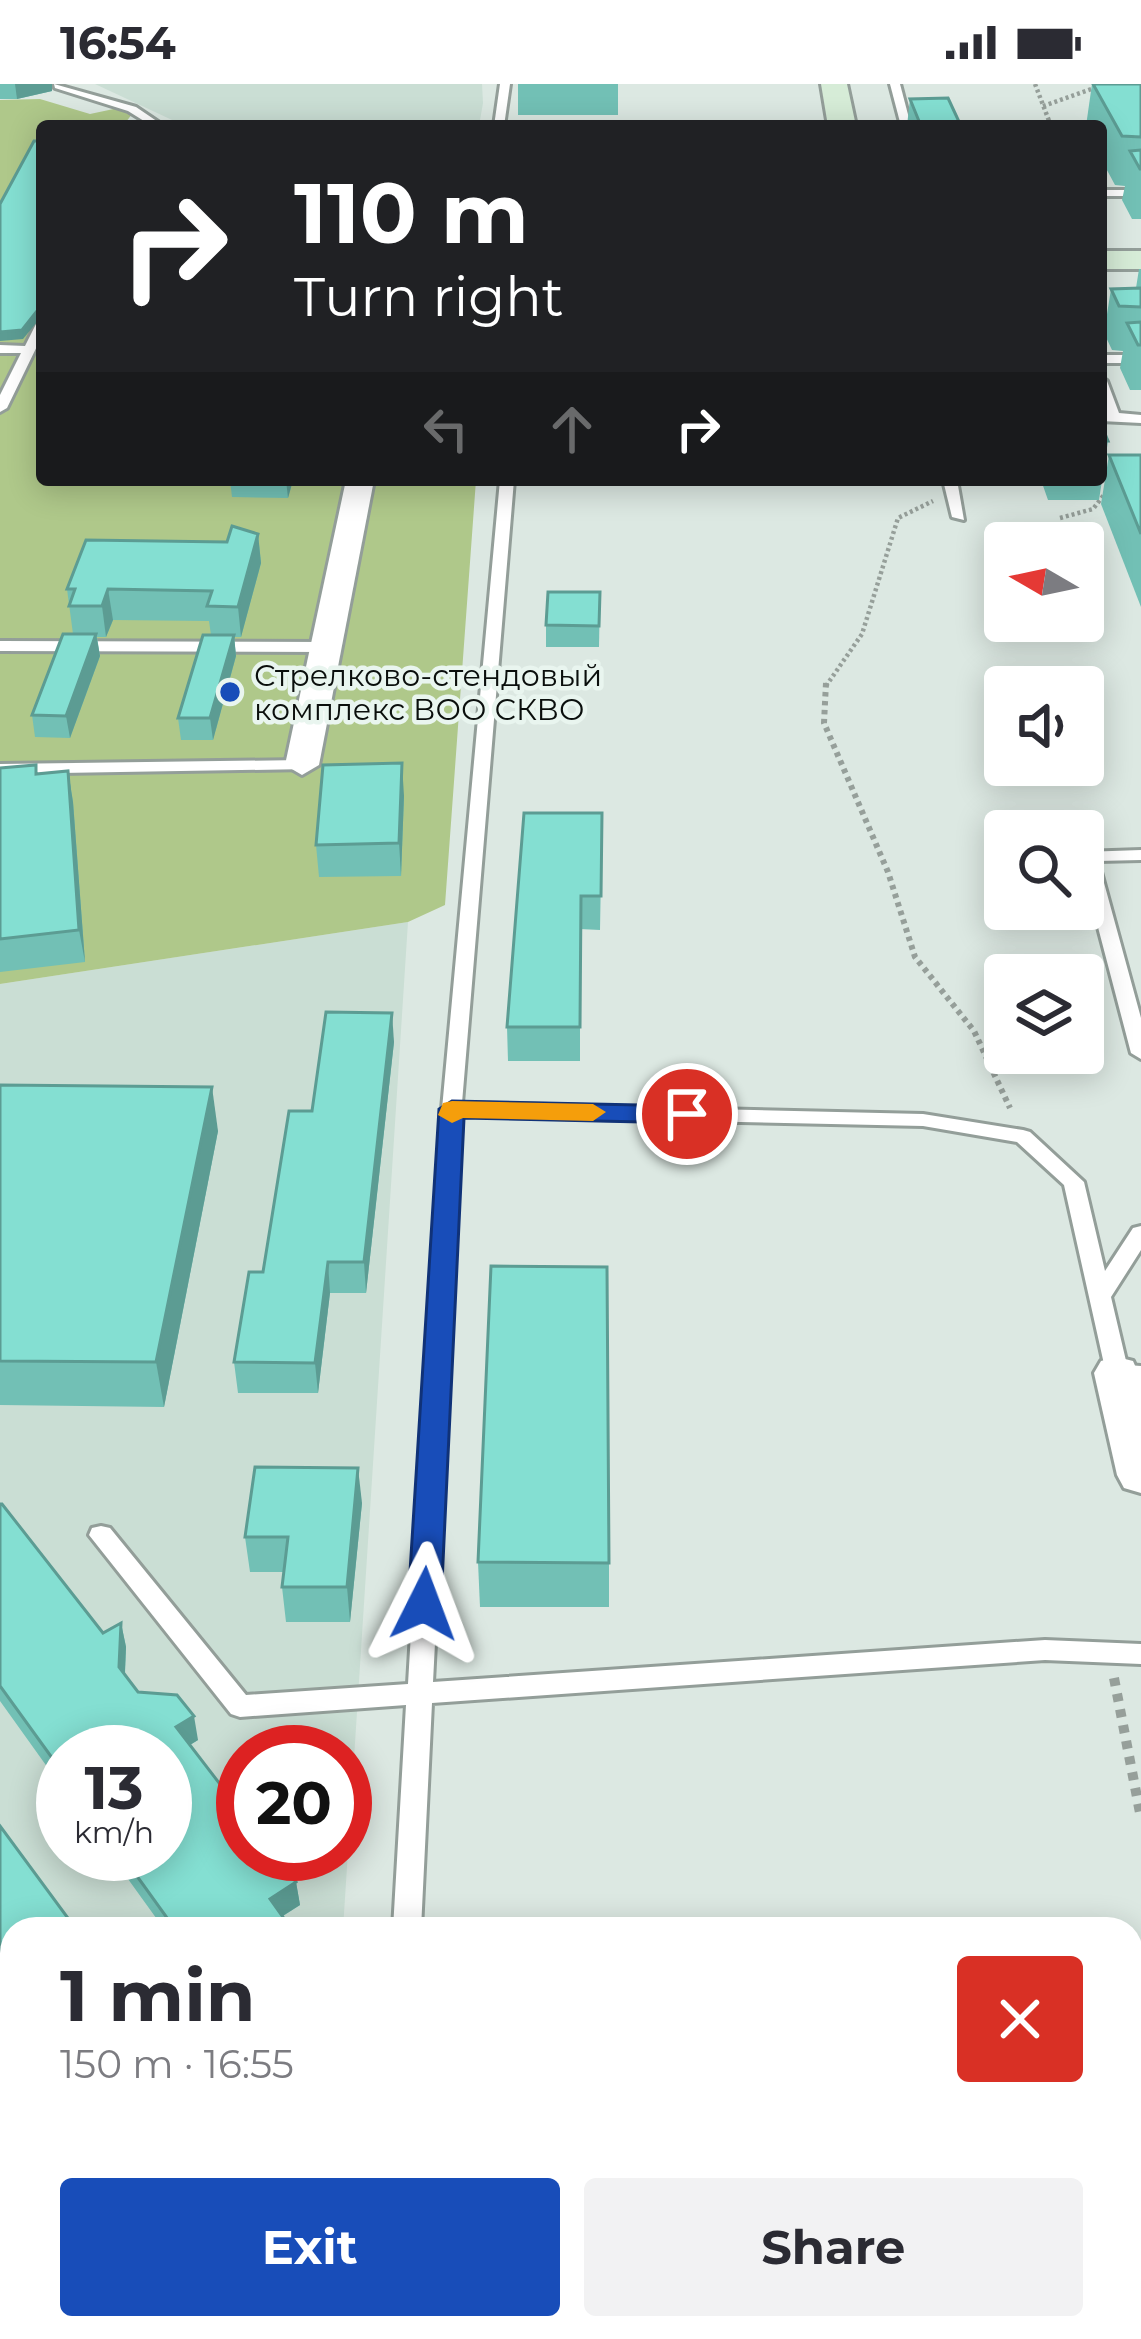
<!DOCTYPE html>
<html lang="en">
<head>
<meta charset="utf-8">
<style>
	body { margin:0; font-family:Montserrat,sans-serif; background:#f2f2f3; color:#2b2b33; height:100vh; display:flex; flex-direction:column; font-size:45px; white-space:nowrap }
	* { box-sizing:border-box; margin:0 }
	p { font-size:39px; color:#7c7c81 }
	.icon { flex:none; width:66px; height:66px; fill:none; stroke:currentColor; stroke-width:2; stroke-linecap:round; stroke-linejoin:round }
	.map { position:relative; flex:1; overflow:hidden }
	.drawer { position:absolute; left:0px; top:1833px; width:1143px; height:423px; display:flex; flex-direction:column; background:#fff; border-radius:36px 36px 0 0; box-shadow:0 6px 30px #0003 }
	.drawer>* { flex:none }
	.guide { position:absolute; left:36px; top:36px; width:1071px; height:366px; border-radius:12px; box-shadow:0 6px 30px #0003; background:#202124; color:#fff; overflow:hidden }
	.needle { width:78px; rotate:279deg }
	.tools { position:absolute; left:984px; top:438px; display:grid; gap:24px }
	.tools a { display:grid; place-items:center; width:120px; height:120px; border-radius:12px; background:#fff; box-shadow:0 6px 30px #0003; font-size:60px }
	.speed { position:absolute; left:36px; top:1641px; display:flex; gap:24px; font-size:60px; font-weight:700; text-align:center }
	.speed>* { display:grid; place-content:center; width:156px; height:156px; border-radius:50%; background:#fff; box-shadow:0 6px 30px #0003; line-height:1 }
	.speed small { font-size:30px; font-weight:400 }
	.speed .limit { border:18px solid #d22; background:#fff; color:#111 }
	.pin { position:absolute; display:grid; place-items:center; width:102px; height:102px; color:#fff; margin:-51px; border:6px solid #fff; border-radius:50%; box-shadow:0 3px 12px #0007 }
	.me { position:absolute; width:132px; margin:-66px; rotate:3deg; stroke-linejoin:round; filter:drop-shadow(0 0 9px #0008) }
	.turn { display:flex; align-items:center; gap:42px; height:252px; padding:0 60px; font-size:54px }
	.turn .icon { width:156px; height:156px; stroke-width:2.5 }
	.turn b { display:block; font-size:84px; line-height:102px }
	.lanes { display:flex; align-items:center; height:114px; padding:0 60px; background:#0003; justify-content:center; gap:60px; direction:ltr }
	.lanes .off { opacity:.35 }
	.round { display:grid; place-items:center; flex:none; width:126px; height:126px; border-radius:12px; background:#f2f2f3 }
	.headline { display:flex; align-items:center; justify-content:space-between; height:204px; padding:0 60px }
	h1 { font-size:72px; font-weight:700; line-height:90px }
	.cta { display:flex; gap:24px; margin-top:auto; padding:24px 60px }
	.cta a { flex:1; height:138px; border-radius:12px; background:#184db9; color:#fff; font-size:48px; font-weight:700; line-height:138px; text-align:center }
	.cta a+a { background:#f2f2f3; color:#2b2b33 }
	.status { display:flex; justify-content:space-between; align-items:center; height:84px; padding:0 60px; background:#fff; direction:ltr }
	.status svg { height:33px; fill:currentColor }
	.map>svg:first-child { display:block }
	.built { fill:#caded4; fill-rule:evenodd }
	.green { fill:#afc88a }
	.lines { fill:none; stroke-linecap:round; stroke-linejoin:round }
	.service-casing { stroke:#939e99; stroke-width:6 }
	.minor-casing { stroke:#939e99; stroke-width:6 }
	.secondary-casing { stroke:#939e99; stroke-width:6 }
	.path-far2 { stroke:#969f9a; stroke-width:4.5; stroke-dasharray:3 3; stroke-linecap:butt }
	.path-far1 { stroke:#969f9a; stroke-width:6; stroke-dasharray:4.5 4.5; stroke-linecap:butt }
	.path { stroke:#969f9a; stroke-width:10; stroke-dasharray:8 8; stroke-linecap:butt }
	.service { fill:#fff; fill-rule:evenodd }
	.minor { fill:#fff; fill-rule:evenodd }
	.secondary { fill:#d6ecd7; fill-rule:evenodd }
	.wall { fill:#72c0b5 }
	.shaded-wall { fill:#5c9c93 }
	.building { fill:#84dfd2; stroke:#5c9c93; stroke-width:3 }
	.route { fill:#184db9; stroke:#103278; stroke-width:3 }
	.slow { fill:#f59e0b }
	.poi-dot { fill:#184db9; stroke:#e9f5ef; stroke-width:4.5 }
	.labels { text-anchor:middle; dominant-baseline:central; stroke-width:9; stroke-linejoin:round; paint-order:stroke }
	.far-poi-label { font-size:30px; fill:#0a0e0c; stroke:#e9f5ef; text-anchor:start }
</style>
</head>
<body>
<div class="status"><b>16:54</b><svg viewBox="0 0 49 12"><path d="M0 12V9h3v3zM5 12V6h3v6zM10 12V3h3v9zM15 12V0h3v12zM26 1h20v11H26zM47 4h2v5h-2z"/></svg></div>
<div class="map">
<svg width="1141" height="2255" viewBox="0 0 1141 2255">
	<rect width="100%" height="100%" fill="#dce8e2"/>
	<g class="built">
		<polygon points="95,0 482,0 483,19 479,42 185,42"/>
		<path d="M408,838L343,1845H12V2244H215L201,2255H0V900ZM63,1668H165V1770H63ZM243,1668H345V1770H243Z"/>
	</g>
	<polygon class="green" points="40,15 90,30 123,23 132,30 123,42 42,42 42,396 476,396 445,821 408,838 0,900 0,16"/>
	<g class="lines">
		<defs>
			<g id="service">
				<polygon points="54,0 136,23 164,42 152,42 128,27 55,4"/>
				<polygon points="500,0 510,0 504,42 494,42"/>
				<polygon points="890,0 900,0 911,42 901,42"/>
				<rect x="1101" y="106" width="40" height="6"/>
				<polygon points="42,236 42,252 7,324 0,328 0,311 21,269 0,269 0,261 25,262 36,240"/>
				<rect x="1101" y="271" width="40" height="8"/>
				<polygon points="1101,293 1107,297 1119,329 1141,331 1141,339 1101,337 1101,329 1106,329 1101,315"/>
				<polygon points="500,396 514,396 462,1019 923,1030 1023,1046 1030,1048 1084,1098 1105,1187 1133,1144 1141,1142 1141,1166 1111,1213 1127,1281 1141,1282 1141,1298 1109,1295 1106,1289 1064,1101 1017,1058 923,1042 462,1032 433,1598 1045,1556 1141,1560 1141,1580 1045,1576 432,1619 421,1845 393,1845 406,1621 240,1633 231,1630 89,1451 92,1444 101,1442 110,1444 246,1611 408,1600 442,1025"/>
				<polygon points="943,396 957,396 964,436 952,433"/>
				<polygon points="0,557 327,558 335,563 327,568 0,567"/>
				<polygon points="302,676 308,677 308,685 0,690 0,680"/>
				<polygon points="1141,766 1141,776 1098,777 1141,934 1141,975 1131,969 1083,786 1083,768"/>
				<polygon points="349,2244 381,2244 380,2255 348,2255"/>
			</g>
			<g id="minor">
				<polygon points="346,396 374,396 319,681 302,691 285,681"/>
				<polygon points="1117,1273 1133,1277 1141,1295 1141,1409 1124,1404 1117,1391 1094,1289 1101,1277"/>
			</g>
			<g id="secondary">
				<polygon points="821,0 847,0 856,42 828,42"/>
				<rect x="1101" y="167" width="40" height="18"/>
			</g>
		</defs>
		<use href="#service" class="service-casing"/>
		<use href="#minor" class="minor-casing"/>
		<use href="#secondary" class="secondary-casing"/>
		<g class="path-far2">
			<polyline points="1035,0 1051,42"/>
			<polyline points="1043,22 1106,0"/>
			<polyline points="1060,434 1093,425 1107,407"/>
			<polyline points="826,602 862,550 898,434 933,417"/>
		</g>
		<polyline class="path-far1" points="826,599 824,639 888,788 915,873 974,947 1010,1024"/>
		<polyline class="path" points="1114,1594 1141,1734"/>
		<use href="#service" class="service"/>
		<use href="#minor" class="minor"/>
		<use href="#secondary" class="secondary"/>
	</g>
	<g class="wall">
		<polygon points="0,0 52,0 52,7 17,15 0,15"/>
		<rect x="518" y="0" width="100" height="31"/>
		<polygon points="1092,0 1141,0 1141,135 1132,135 1122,116 1125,102 1115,101 1101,75 1101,42 1086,42"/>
		<polygon points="910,15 961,42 907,42"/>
		<polygon points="1139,185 1141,185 1141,306 1130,306 1120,284 1123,267 1112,266 1104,249 1111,205 1136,204"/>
		<polygon points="1101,340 1108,357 1099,416 1048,416 1041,396 1101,396"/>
		<polygon points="1109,371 1141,371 1141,523 1101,420"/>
		<polygon points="230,396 293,396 288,414 232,413"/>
		<polygon points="258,450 261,479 241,553 234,553 236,572 213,656 181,656 178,634 211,551 209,537 113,536 106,553 97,553 100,572 70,654 35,653 32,631 73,550 67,505"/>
		<polygon points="600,508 599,563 546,563 546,541"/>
		<polygon points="36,681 37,690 68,687 73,718 85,878 0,888 0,684"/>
		<polygon points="404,712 401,792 319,793 316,761"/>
		<polygon points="602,729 600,846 580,845 580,977 508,977 507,943"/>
		<polygon points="394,958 366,1209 330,1209 318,1309 238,1309 234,1278 263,1188 312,1027"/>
		<polygon points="0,1001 218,1047 164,1323 0,1321"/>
		<polygon points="362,1419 350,1538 286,1538 282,1503 284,1488 250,1488 245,1453"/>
		<polygon points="0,1420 103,1549 121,1539 126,1563 125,1590 138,1608 198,1656 190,1661 296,1798 300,1821 283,1832 289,1845 164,1845 110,1770 165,1770 63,1668 63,1705 0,1617"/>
		<polygon points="478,1478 609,1479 609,1523 480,1523"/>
		<polygon points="0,1742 12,1845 12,1953 0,1935"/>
	</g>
	<g class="shaded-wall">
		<polygon points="15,0 52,0 52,7 17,15"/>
		<polygon points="41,222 42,232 23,255 0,257 0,248"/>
		<polygon points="286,396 293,396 288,414"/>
		<polygon points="258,450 261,479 241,553 238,523"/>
		<polygon points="108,505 113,536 106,553 102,522"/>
		<polygon points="96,550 100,572 70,654 66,632"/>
		<polygon points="234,551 236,572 213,656 210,634"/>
		<polygon points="402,679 404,712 401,792 399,759"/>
		<polygon points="68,687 73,718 85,878 79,846"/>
		<polygon points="392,929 394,958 366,1209 364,1178"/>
		<polygon points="212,1003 218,1047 164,1323 156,1278"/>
		<polygon points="328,1178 330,1209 318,1309 315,1279"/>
		<polygon points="358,1384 362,1419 350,1538 347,1503"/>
		<polygon points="121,1539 126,1563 124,1607 119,1583"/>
		<polygon points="194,1632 198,1656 180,1667 176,1643"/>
		<polygon points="296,1798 300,1821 273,1838 270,1815"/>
		<polygon points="12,1923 12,1946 6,1927"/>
		<polygon points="12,2172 12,2186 0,2194 0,2181"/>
		<polygon points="178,2244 194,2244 180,2255 164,2255"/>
	</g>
	<g class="building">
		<polygon points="1093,0 1141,0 1141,53 1122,52"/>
		<polygon points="948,14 961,42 921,42 910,15"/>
		<polygon points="34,57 42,57 42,229 41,222 22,246 0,248 0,120"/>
		<polygon points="1141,66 1141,85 1140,85 1130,67"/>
		<polygon points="1141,204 1141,223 1119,222 1111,205"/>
		<polygon points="1141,238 1141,261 1138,261 1127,239"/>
		<polygon points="1101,340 1108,357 1101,357"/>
		<polygon points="1109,371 1141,371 1141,450"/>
		<polygon points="232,442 258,450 238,523 207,522 212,507 108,505 102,522 69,522 75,505 67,505 86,456 227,458"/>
		<polygon points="548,508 600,508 599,542 546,541"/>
		<polygon points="63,550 96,550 66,632 32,631"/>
		<polygon points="203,551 234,551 210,634 178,634"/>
		<polygon points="402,679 399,759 316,761 323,681"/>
		<polygon points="36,681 36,690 68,687 79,846 0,855 0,684"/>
		<polygon points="524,729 602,729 601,812 581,812 580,943 507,943"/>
		<polygon points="326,928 392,929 364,1178 328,1178 315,1279 234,1278 249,1188 263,1188 289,1027 312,1027"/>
		<polygon points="0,1001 212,1003 156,1278 0,1277"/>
		<polygon points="491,1182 607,1183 609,1479 478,1478"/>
		<polygon points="255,1383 358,1384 347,1503 282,1503 288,1453 245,1453"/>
		<polygon points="0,1420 2,1420 103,1549 121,1539 119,1583 138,1608 177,1611 194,1632 176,1643 243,1730 243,1770 274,1770 296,1798 270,1815 288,1840 280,1845 175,1845 121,1770 165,1770 165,1668 63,1668 63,1689 0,1602"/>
		<polygon points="0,1742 76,1845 12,1845 12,1923 6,1927 0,1918"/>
		<polygon points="0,2107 12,2124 12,2172 0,2181"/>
		<polygon points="54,2244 178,2244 164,2255 39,2255"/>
	</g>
	<polygon class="route" points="452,1017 687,1022 700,1030 687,1039 464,1034 441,1520 424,1533 408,1520 439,1025"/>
	<polygon class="slow" points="452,1017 593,1020 606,1028 593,1037 463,1034 452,1039 438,1031 443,1019"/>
	<circle class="poi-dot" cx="230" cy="608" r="12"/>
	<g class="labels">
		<g class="far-poi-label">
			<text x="254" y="591">Стрелково-стендовый<tspan x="254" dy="34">комплекс ВОО СКВО</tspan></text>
		</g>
	</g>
</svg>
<div class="tools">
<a><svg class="needle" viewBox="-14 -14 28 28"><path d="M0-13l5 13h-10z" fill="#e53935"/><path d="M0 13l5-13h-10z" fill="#7c7c81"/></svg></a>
<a><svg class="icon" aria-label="sound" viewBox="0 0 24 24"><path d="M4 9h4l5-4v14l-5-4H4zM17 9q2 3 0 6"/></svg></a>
<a><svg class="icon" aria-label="search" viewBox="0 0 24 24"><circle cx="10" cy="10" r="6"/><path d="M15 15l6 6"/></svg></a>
<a><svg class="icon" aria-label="layers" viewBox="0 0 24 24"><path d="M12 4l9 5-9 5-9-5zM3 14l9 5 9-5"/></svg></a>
</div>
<div class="speed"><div>13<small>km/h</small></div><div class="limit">20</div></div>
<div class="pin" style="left:687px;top:1030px;background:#d93025"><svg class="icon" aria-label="arrive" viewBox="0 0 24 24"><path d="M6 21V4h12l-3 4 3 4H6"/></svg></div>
<svg class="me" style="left:424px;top:1520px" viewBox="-20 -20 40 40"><path d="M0-17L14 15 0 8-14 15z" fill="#184db9" stroke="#fff" stroke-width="4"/></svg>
<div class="guide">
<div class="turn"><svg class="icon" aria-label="right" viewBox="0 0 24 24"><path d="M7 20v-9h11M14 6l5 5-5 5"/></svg><div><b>110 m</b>Turn right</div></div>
<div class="lanes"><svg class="icon off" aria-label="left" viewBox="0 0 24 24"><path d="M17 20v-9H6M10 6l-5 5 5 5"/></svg><svg class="icon off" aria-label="ahead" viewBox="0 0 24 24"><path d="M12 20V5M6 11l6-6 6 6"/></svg><svg class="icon" aria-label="right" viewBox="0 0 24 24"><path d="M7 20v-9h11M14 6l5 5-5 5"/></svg></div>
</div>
<section class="drawer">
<div class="headline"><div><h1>1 min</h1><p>150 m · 16:55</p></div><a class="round" style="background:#d93025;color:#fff"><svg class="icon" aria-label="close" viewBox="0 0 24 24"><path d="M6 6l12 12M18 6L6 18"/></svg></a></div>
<div class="cta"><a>Exit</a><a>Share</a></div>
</section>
</div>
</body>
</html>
